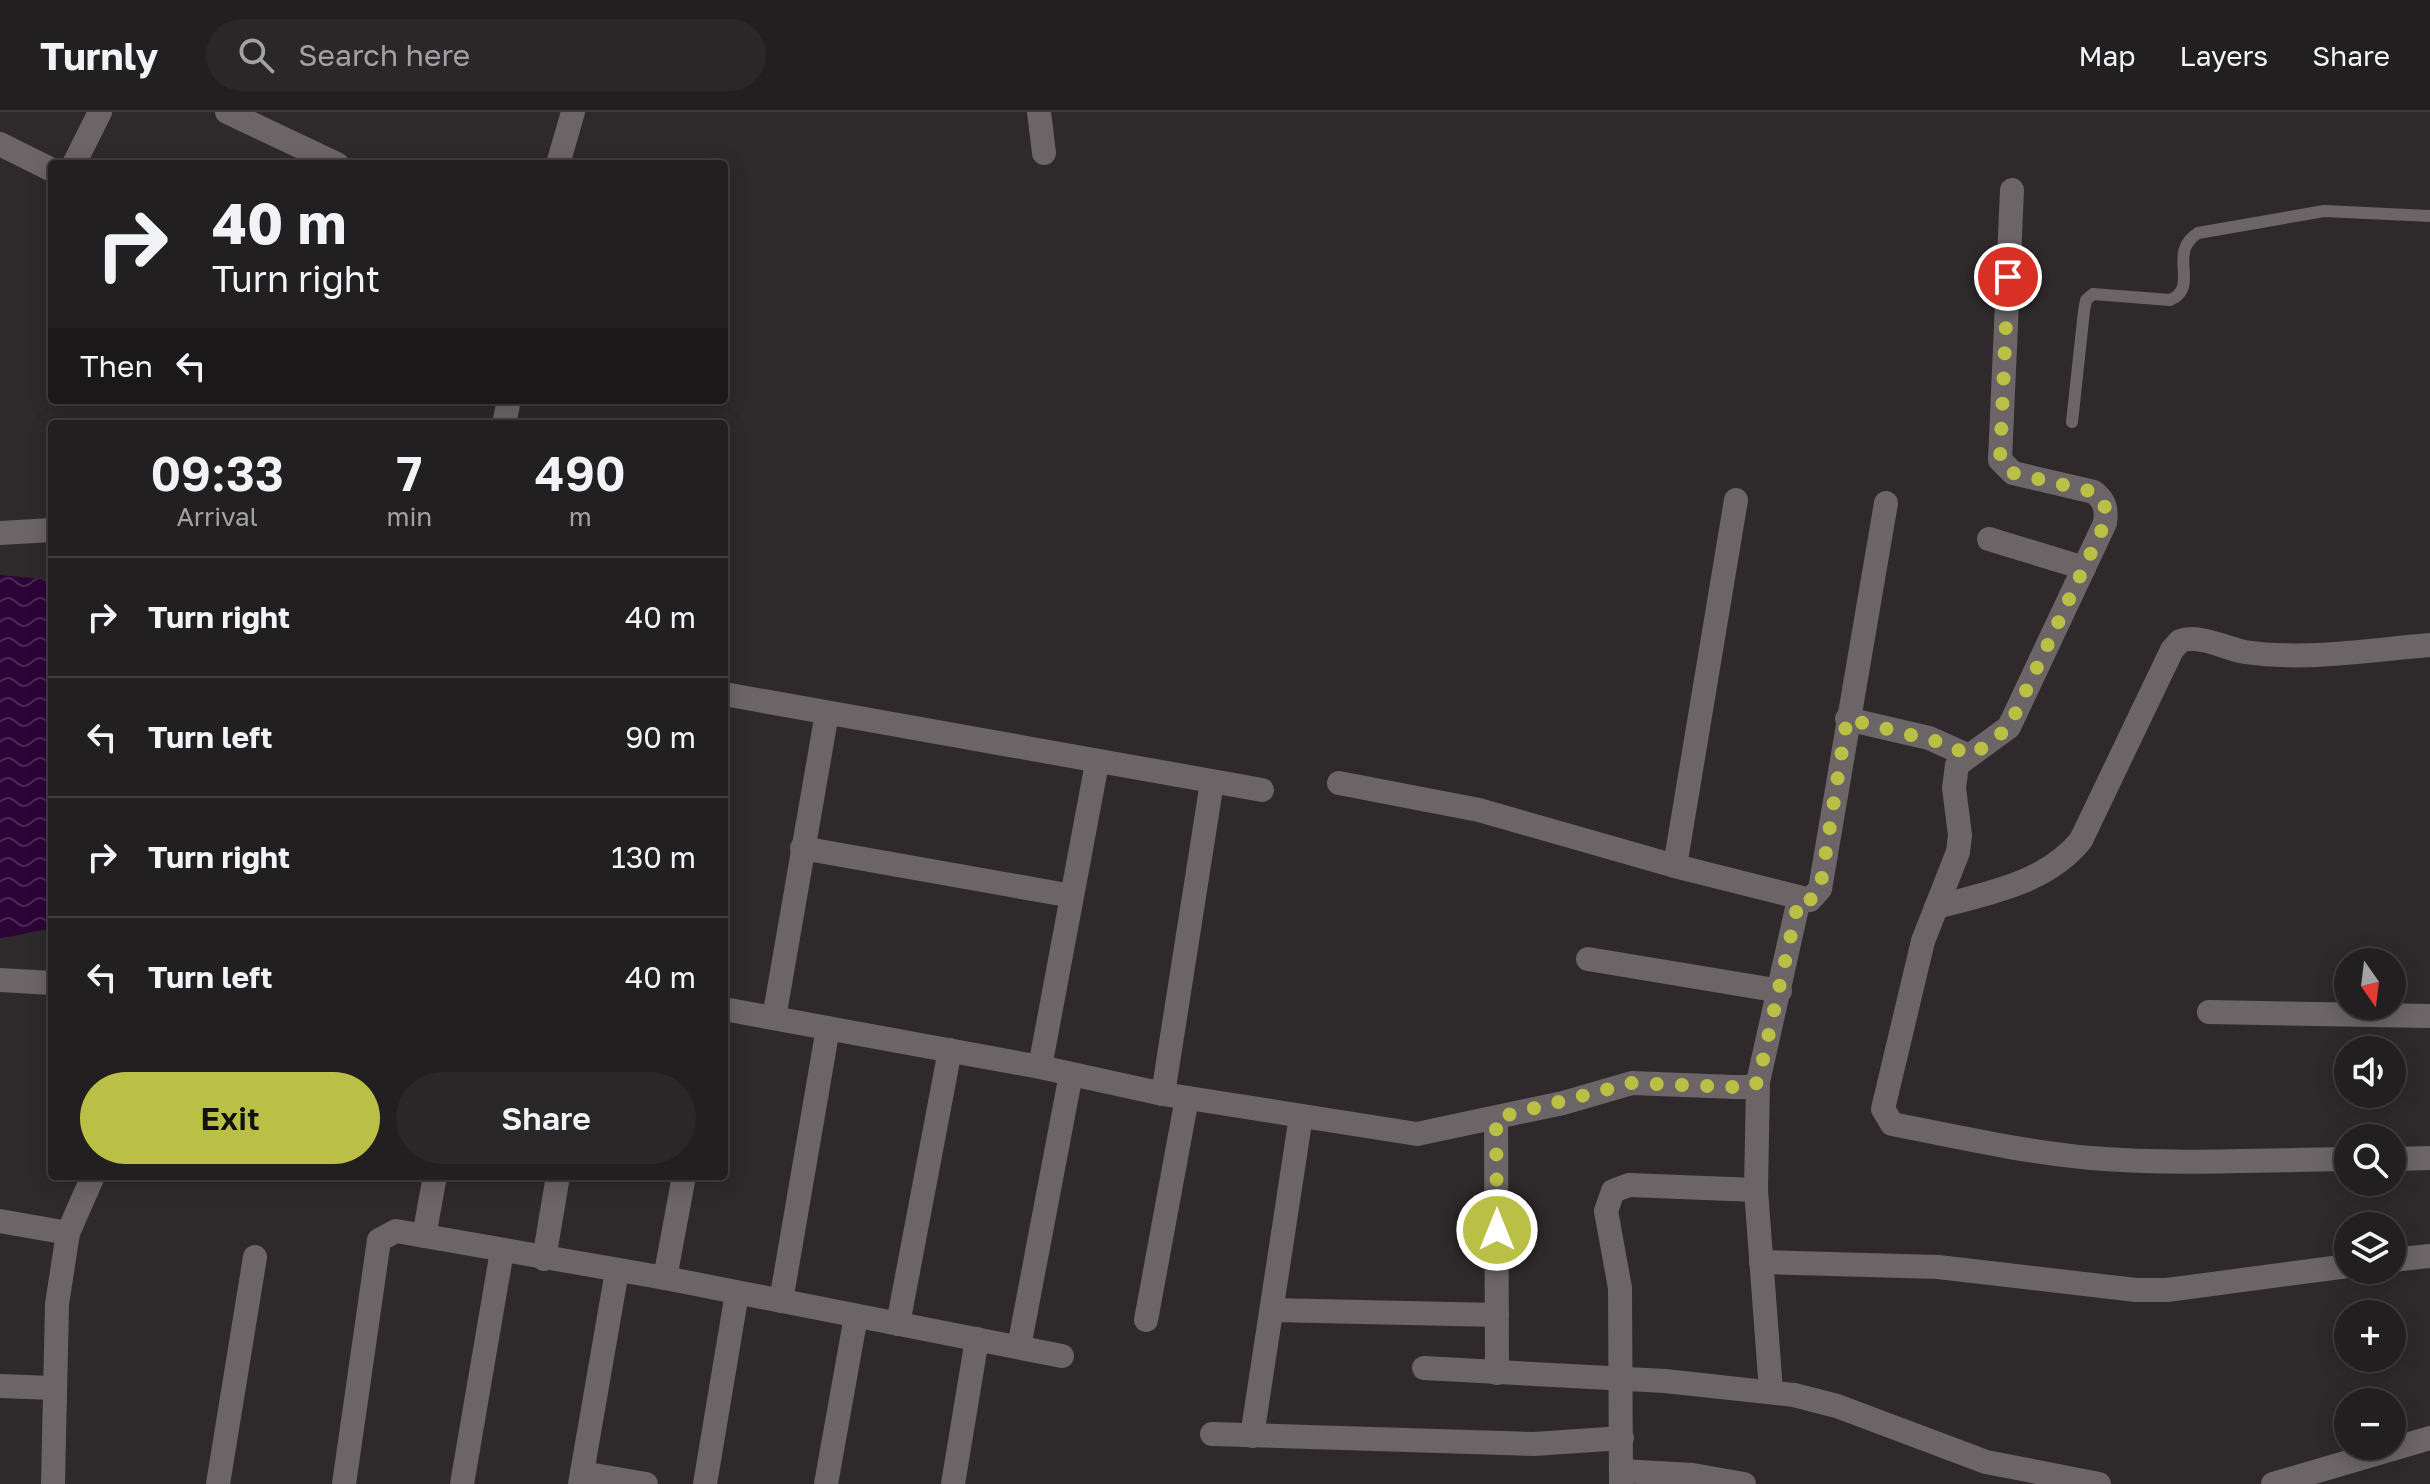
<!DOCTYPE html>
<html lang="en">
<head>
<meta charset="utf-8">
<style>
	body { margin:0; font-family:"Golos Text",sans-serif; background:#2a2729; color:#f1f3f6; height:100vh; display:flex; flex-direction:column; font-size:30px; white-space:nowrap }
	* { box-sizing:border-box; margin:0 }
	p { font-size:26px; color:#a2a2a5 }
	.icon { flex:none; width:44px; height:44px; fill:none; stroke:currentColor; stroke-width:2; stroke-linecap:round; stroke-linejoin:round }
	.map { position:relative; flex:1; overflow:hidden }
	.drawer { position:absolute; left:48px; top:308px; width:680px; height:760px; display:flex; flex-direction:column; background:#221f20; border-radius:8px; box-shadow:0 4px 20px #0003,0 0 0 2px #3f3d3e }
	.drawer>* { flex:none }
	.guide { position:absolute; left:48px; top:48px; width:680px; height:244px; border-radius:8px; box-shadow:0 4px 20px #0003,0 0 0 2px #3f3d3e; background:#221f20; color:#f1f3f6; overflow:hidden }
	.needle { width:52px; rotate:166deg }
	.tools { position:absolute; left:2334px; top:836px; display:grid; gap:16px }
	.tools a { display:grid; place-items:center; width:72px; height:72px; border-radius:50%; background:#221f20; box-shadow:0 4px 20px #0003,0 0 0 2px #3f3d3e; font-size:40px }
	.pin { position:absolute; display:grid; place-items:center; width:68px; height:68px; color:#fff; margin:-34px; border:4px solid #fff; border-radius:50%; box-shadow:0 2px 8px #0007 }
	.me { position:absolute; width:88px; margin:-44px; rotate:0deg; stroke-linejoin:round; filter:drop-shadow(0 0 6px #0008) }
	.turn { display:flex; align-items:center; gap:28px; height:168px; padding:0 32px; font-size:36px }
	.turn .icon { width:104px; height:104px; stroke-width:2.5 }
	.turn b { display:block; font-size:56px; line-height:68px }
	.then { display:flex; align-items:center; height:76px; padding:0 32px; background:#0003; gap:16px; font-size:30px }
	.eta { display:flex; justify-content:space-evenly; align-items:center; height:136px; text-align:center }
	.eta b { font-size:48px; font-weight:600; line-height:56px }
	.primary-button { display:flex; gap:16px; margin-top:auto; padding:16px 32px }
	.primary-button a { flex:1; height:92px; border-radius:48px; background:#bac045; color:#111; font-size:32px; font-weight:600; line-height:92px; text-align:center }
	.primary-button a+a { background:#2a2729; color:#f1f3f6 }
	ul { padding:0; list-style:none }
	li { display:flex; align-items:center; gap:24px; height:120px; padding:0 32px; border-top:2px solid #3f3d3e }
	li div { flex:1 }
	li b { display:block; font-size:30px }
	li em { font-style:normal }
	header { display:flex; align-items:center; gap:48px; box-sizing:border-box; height:112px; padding:0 40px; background:#221f20; border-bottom:2px solid #3f3d3e }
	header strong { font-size:38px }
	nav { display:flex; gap:44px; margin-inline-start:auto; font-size:28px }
	.search { width:560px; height:72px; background:#2a2729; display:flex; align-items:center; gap:20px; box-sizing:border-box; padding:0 28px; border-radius:44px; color:#a2a2a5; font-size:30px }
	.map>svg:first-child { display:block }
	.water { fill:url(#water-waves) }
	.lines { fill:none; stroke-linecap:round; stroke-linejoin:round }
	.lane { stroke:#6b6567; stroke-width:12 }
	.street { stroke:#6b6567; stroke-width:24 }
	.secondary { stroke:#6b6567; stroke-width:24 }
	.route { stroke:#bac045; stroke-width:14; stroke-dasharray:0 25.2 }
</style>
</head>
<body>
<header>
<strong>Turnly</strong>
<div class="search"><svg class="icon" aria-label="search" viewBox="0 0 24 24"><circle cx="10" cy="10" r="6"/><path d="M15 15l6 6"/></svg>Search here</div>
<nav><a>Map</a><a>Layers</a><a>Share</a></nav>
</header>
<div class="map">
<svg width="2430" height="1372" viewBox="0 0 2430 1372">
	<defs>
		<pattern id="water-waves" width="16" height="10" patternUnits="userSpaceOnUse" patternTransform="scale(2)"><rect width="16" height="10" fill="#2c0438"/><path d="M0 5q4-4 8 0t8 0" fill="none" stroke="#4a2854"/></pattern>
	</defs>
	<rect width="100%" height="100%" fill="#2e292a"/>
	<path class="water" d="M0,463L52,468V817C32,818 17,825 0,826Z"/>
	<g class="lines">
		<path class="lane" d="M2072,310L2084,199L2086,188L2093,182L2170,188C2201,175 2166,141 2198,121L2324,99L2430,104"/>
		<g class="street">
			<polyline points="227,0 337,52"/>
			<polyline points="1039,0 1044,41"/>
			<polyline points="0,32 52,58"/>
			<polyline points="74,52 100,0"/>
			<path d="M2012,78L2000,348L2013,361L2094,380C2105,389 2107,397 2105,411L2009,615L1957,653L1954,676L1960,723L1958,740L1923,829L1883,997L1892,1012C1958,1025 2024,1040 2091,1046C2176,1053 2263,1048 2348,1047"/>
			<polyline points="0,421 52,418"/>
			<polyline points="1989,427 2084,456"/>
			<polyline points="724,582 1262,678"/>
			<polyline points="1847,607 1929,626 1967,643"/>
			<polyline points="1339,671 1479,698 1675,754 1810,788 1820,777 1886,391"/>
			<polyline points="802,736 1072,784"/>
			<polyline points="1675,754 1736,388"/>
			<path d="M1936,795C1986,782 2047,771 2081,728L2172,538L2180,529C2200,522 2224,536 2245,540C2305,549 2370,538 2430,533"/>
			<polyline points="1588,847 1780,879"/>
			<polyline points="0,868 52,871"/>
			<polyline points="724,897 1040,955 1163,982 1417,1022 1563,991 1632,971 1735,975 1751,975 1758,970 1799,787"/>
			<polyline points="2209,900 2430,904"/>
			<polyline points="774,906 827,601"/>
			<polyline points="1040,955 1097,651"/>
			<polyline points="1758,970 1756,1078 1771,1279"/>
			<polyline points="1163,982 1212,670"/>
			<polyline points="1496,1006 1497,1261"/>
			<polyline points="2392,1047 2430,1046"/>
			<polyline points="0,1109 68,1121"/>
			<polyline points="424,1124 435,1064"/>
			<polyline points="544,1147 558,1064"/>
			<polyline points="2392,1148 2430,1144"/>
			<polyline points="1761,1150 1938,1155 2136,1178 2167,1178 2348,1154"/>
			<polyline points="665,1166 684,1064"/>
			<polyline points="781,1189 828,916"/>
			<polyline points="1272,1198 1497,1203"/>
			<polyline points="1146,1208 1187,986"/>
			<polyline points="898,1212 950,938"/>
			<polyline points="1019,1235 1071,962"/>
			<polyline points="1424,1256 1665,1269 1794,1283 1837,1294 1986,1350 2099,1372"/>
			<polyline points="0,1274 53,1276"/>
			<polyline points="1212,1322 1534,1332 1622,1326"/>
			<polyline points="1252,1324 1301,1004"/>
			<polyline points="1622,1359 1693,1363 1744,1372"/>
			<polyline points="582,1361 646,1372"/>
			<polyline points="218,1372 255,1145"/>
			<polyline points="344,1372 379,1128 396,1119 665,1166 1062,1244"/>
			<polyline points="462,1372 502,1139"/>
			<polyline points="580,1372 617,1159"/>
			<polyline points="705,1372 737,1181"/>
			<polyline points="826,1372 856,1204"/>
			<polyline points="953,1372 977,1227"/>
			<polyline points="1621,1372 1620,1176 1606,1099 1613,1079 1629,1073 1756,1078"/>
			<polyline points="2273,1372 2430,1326"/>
		</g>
		<g class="secondary">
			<polyline points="558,52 573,0"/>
			<polyline points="504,312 509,288"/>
			<polyline points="53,1372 57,1192 68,1121 93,1064"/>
		</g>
	</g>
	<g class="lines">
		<path class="route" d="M1497,1118L1496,1006L1632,971L1735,975H1751L1758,970L1799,787L1810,788L1820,777L1847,607L1947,632L1967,643L1985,635L2009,615L2105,411C2107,397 2105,389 2094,380L2013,361L2000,348L2008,165"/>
	</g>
</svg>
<div class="tools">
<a><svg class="needle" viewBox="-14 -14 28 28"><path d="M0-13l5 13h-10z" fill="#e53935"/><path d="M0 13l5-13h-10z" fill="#a2a2a5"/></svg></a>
<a><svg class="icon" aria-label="sound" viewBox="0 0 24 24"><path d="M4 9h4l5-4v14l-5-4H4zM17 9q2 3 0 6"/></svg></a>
<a><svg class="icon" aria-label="search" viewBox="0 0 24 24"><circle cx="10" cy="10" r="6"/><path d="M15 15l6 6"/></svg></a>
<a><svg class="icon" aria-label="layers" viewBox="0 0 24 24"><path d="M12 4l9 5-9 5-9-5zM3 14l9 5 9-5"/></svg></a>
<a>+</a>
<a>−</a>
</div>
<div class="pin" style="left:2008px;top:165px;background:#d93025"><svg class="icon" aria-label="arrive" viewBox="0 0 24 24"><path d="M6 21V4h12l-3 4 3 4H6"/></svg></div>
<svg class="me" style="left:1497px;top:1118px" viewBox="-20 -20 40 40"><circle r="17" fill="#bac045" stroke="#fff" stroke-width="3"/><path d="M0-11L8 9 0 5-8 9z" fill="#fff"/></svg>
<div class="guide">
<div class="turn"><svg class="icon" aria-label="right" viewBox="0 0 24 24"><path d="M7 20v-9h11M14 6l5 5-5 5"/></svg><div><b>40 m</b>Turn right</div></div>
<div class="then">Then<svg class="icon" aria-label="left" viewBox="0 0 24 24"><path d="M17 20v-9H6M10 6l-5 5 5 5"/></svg></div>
</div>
<section class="drawer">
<div class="eta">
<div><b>09:33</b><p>Arrival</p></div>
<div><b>7</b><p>min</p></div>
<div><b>490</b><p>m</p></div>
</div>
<ul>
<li><svg class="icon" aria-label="right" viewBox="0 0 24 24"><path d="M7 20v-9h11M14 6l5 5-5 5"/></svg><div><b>Turn right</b></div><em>40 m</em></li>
<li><svg class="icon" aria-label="left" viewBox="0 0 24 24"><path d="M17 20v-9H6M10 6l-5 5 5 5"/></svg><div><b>Turn left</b></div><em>90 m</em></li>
<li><svg class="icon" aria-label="right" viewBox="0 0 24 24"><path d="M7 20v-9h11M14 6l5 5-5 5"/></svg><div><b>Turn right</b></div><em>130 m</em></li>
<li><svg class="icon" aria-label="left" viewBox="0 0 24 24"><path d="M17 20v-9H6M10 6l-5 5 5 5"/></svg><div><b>Turn left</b></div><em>40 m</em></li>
</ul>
<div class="primary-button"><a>Exit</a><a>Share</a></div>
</section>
</div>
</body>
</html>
